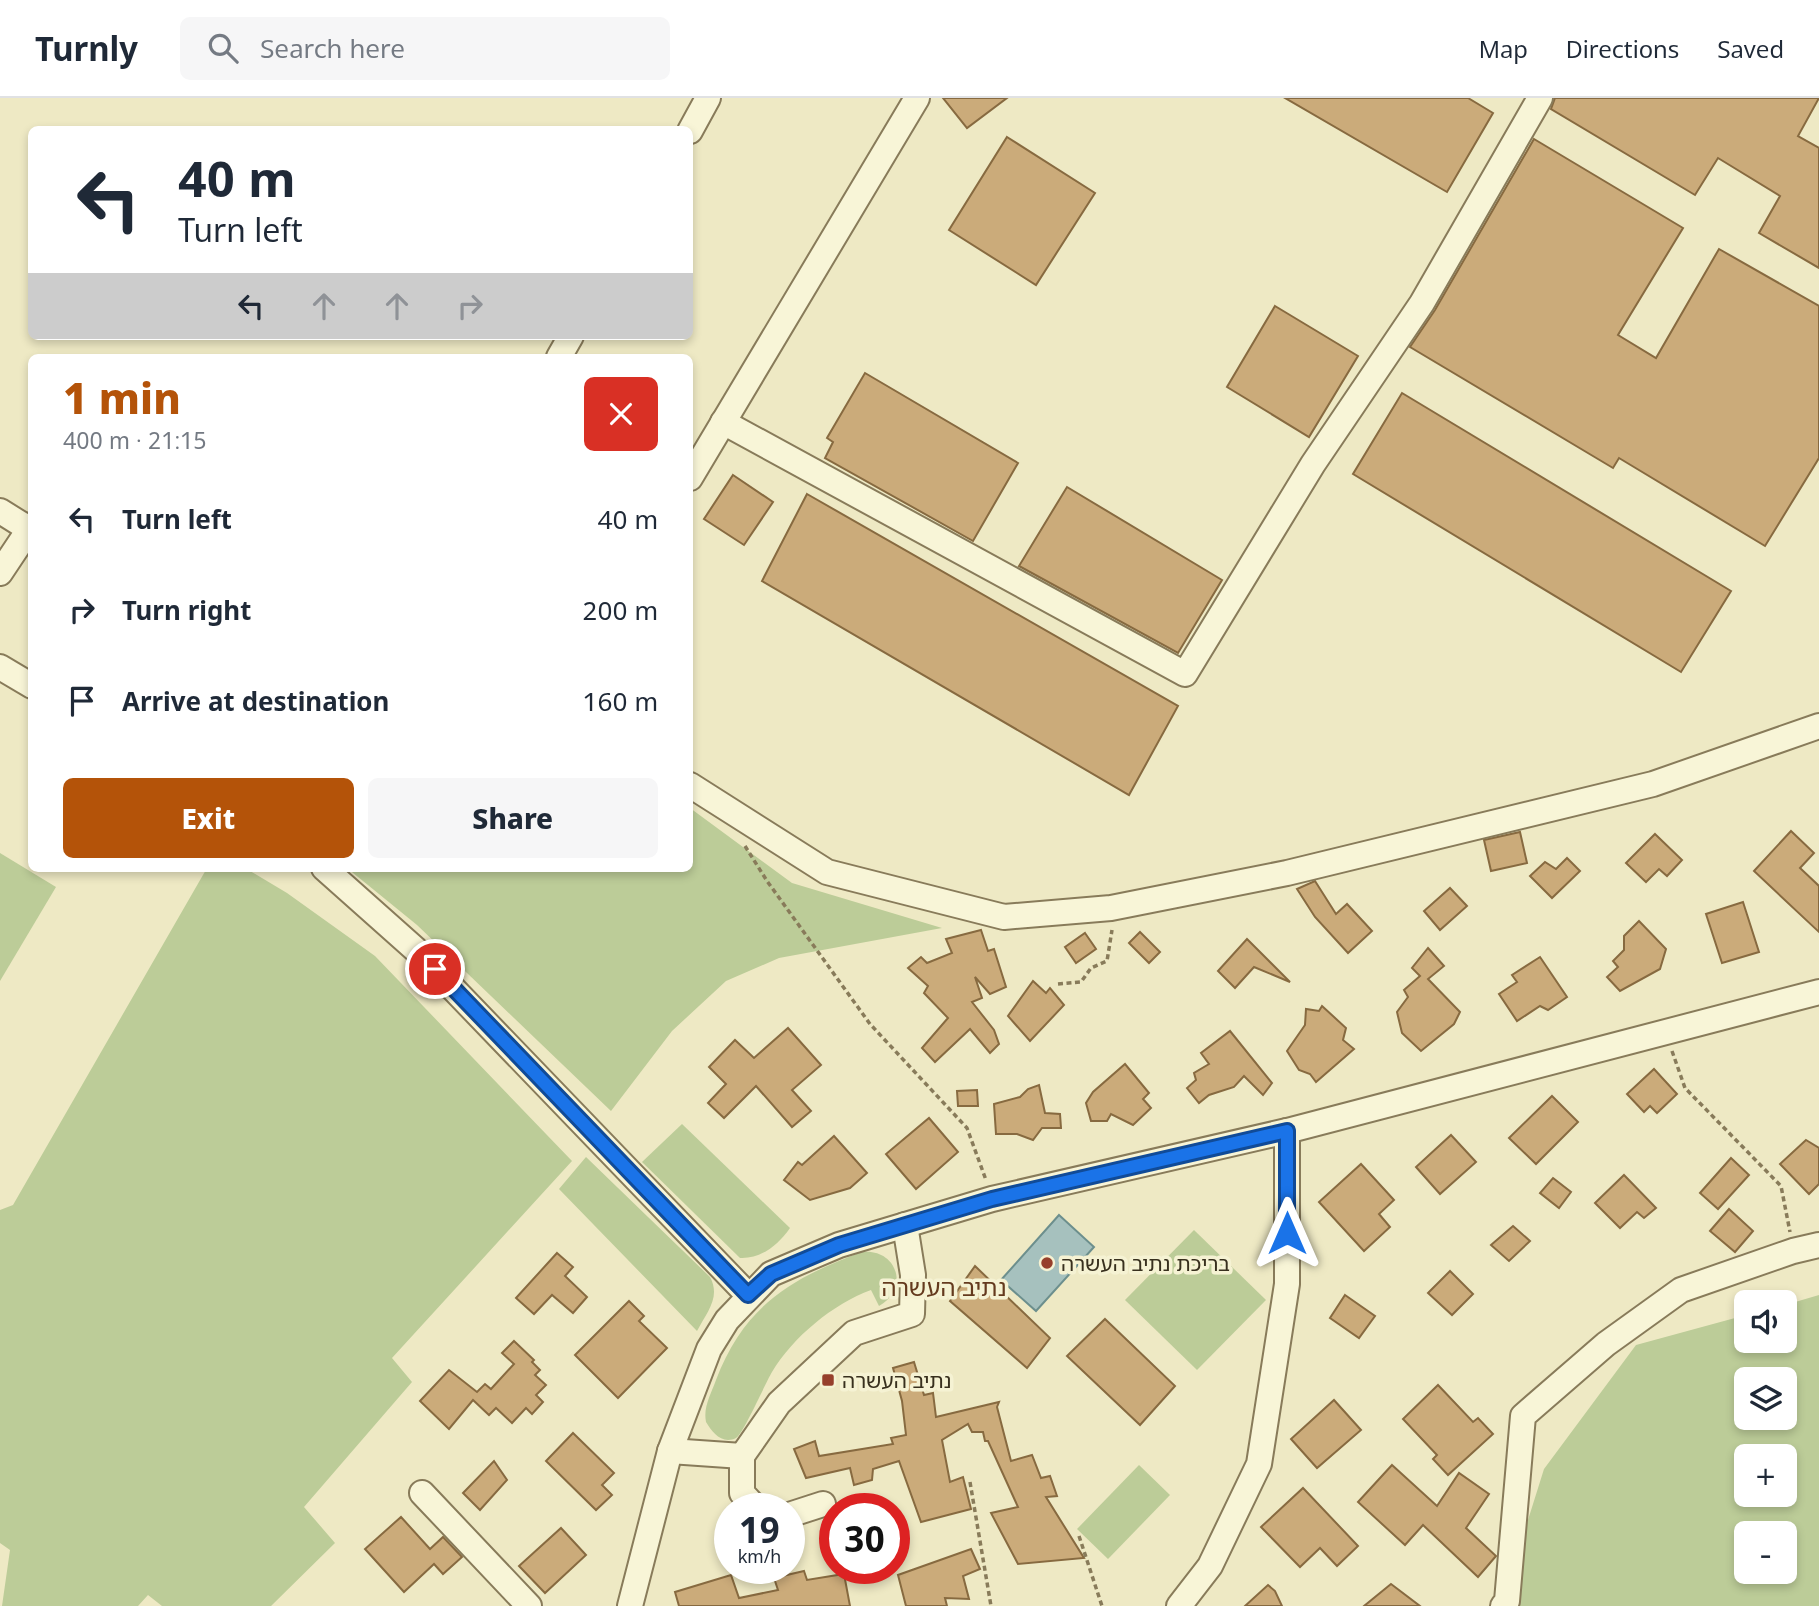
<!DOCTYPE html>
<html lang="en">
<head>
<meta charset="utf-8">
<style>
	body { margin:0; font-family:Georgia,"Noto Sans Hebrew",serif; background:#f6f6f7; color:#1f2937; height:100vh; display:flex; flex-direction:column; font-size:26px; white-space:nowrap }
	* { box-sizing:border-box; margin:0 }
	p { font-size:23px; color:#747a83 }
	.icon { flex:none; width:38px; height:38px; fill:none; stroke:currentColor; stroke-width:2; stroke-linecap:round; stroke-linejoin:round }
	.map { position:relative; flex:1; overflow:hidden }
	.side { position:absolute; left:28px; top:256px; width:665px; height:518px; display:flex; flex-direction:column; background:#fff; border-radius:10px; box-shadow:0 4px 10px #0003 }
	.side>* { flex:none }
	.guide { position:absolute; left:28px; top:28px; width:665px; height:214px; border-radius:10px; box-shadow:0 4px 10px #0003; background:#fff; color:#1f2937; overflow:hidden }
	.fabs { position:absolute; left:1734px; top:1192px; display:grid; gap:14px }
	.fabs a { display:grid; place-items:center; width:63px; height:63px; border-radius:10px; background:#fff; box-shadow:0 4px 10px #0003; font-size:35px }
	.speed { position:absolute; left:714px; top:1395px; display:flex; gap:14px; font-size:35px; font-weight:700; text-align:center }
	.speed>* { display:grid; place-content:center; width:91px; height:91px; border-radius:50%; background:#fff; box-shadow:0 4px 10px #0003; line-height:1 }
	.speed small { font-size:18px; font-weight:400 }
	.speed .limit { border:10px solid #d22; background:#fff; color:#111 }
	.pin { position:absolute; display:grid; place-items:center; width:60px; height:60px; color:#fff; margin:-30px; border:4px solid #fff; border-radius:50%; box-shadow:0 2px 7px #0007 }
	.me { position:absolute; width:77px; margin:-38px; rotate:0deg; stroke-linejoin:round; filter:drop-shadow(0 0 5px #0008) }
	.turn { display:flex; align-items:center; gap:24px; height:147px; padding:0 35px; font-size:32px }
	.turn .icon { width:91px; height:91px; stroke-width:2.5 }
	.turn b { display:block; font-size:49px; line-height:60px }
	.lanes { display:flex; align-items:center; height:66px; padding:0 35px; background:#0003; justify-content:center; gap:35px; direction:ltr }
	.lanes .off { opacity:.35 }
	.round { display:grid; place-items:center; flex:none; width:74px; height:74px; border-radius:10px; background:#f6f6f7 }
	.head { display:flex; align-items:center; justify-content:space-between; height:119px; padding:0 35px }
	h1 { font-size:42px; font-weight:800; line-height:52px; color:#b45309 }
	.cta { display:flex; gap:14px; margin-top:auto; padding:14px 35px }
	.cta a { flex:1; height:80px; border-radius:10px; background:#b45309; color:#fff; font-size:28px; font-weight:800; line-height:80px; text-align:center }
	.cta a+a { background:#f6f6f7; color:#1f2937 }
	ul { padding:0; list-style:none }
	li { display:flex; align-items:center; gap:21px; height:91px; padding:0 35px }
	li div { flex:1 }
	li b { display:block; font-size:26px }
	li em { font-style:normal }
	header { display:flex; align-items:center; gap:42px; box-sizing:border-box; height:98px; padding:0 35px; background:#fff; border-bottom:2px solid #e0e1e3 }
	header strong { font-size:33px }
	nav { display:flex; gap:38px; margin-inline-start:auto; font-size:24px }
	.search { width:490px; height:63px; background:#f6f6f7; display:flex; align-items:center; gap:18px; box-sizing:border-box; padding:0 24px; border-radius:10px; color:#747a83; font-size:26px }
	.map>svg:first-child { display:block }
	.green { fill:#bccc98; fill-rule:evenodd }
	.water { fill:#a6c1be; stroke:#6c8f8d; stroke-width:2 }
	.building { fill:#cbab7a; stroke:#876a40; stroke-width:2 }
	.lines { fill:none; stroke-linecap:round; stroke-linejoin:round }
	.minor-casing { stroke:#887b5a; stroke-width:28 }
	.path { stroke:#887b5a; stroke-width:3.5; stroke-dasharray:5 3.5; stroke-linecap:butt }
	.minor { stroke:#f8f5d7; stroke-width:24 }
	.route-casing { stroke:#114b97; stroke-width:18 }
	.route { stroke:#1a73e8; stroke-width:12 }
	.poi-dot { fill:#963f2b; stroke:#f5f2d3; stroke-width:2.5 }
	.labels { text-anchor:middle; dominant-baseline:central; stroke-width:7; stroke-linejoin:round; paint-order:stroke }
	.poi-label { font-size:21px; fill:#38301e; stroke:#f5f2d3; text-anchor:start }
	.quarter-label { font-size:24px; fill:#643a1e; stroke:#f5f2d3 }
</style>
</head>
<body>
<header>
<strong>Turnly</strong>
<div class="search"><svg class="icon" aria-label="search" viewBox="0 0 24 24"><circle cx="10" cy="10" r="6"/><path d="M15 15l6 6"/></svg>Search here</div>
<nav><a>Map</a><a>Directions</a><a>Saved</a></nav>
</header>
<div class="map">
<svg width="1819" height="1508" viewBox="0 0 1819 1508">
	<rect width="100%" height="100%" fill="#eee9c4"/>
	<g class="green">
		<polygon points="690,710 792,785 942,830 779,860 726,883 672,933 611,1013 417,827 347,770 690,770"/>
		<polygon points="0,755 56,789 0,883"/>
		<polygon points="207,770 245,770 287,795 375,858 572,1063 392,1260 412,1284 304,1409 335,1445 271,1508 162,1508 148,1497 138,1508 2,1508 10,1452 0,1445 0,1112 13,1107"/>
		<path d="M682,1026L790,1130C778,1147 761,1161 740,1160L642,1064Z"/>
		<path d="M586,1059L710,1179C721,1199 707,1214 697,1233L559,1091Z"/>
		<polygon points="1194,1132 1266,1202 1197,1272 1125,1202"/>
		<path d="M862,1154C896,1150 911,1190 879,1208L871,1192C833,1206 793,1239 772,1274C765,1286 743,1336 736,1340C722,1347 712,1334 706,1324C703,1309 711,1296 716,1282C744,1208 791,1180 862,1154Z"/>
		<path d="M1819,1197V1508H1501L1544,1371L1636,1247L1746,1217V1242H1785V1207ZM1746,1281H1785V1320H1746ZM1746,1358H1785V1396H1746ZM1746,1435H1785V1474H1746Z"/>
		<polygon points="1139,1367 1170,1397 1108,1461 1077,1431"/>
	</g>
	<polygon class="water" points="1059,1117 1094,1149 1036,1213 1001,1182"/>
	<g class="building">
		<polygon points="943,0 1007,0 967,30"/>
		<polygon points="1285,0 1468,0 1493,15 1447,94"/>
		<polygon points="1555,0 1819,0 1798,38 1819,50 1819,170 1759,135 1780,98 1718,60 1695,97 1551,11"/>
		<polygon points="1007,39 1095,95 1036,187 949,132"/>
		<polygon points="1534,41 1683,130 1618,237 1656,260 1719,151 1819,208 1819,360 1765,448 1619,360 1613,370 1410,249 1435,212"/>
		<polygon points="1275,208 1358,258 1309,339 1227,289"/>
		<polygon points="865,275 1018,365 973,443 825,360 833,344 827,340"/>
		<polygon points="1402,295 1731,493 1681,574 1353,376"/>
		<polygon points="733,377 773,404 744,447 704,421"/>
		<polygon points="1067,389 1222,482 1178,555 1019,468"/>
		<polygon points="807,396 1178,608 1129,697 762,483"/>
		<polygon points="1791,733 1814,755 1800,770 1819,788 1819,834 1754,773"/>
		<polygon points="1520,734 1527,765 1491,773 1484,742"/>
		<polygon points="1655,736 1682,762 1667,778 1659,771 1646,784 1626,765"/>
		<polygon points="1567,760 1580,773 1552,800 1530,778 1545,764 1556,771"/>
		<polygon points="1315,783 1336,816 1347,806 1372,833 1348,855 1315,819 1297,791"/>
		<polygon points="1450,790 1467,808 1440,832 1424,813"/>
		<polygon points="1743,804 1759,854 1722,865 1706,816"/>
		<polygon points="1639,823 1666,851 1660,871 1620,893 1607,879 1618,869 1613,863 1624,852 1624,838"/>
		<polygon points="981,832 988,853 994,851 1006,889 990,896 975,879 982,900 972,904 994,932 999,946 990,955 970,931 935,964 922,950 948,920 924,895 928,888 908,870 921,859 927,865 952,855 946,841"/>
		<polygon points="1140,834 1160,854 1149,865 1129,845"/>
		<polygon points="1085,835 1096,851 1076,865 1065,849"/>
		<polygon points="1247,841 1290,884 1254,869 1235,890 1218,873"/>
		<polygon points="1428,850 1444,868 1428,881 1460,914 1454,926 1421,953 1402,935 1397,914 1408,899 1404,892 1420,878 1412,870"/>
		<polygon points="1540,859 1567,899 1548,912 1540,908 1517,923 1499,896 1517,884 1512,877"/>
		<polygon points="1033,883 1046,895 1050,890 1064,907 1030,943 1008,918"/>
		<polygon points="1322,908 1346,930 1343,942 1354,951 1316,984 1310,976 1299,972 1287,953 1305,927 1306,911 1319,913"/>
		<polygon points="788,930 821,967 792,992 811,1013 792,1029 756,988 724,1020 708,1005 726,986 709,969 735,942 754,960"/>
		<polygon points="1230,933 1272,985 1263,997 1244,978 1234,989 1209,997 1199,1005 1187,990 1196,982 1194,975 1209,966 1201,955"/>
		<polygon points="1125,966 1149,995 1143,1001 1151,1010 1133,1027 1111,1016 1107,1023 1091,1023 1086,1005 1093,994"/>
		<polygon points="1654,971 1677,996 1657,1015 1650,1008 1644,1014 1627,996"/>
		<polygon points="1039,987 1045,1015 1060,1016 1061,1030 1042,1030 1033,1042 1017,1036 996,1036 994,1006 1020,999 1028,991"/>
		<polygon points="977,992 978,1008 958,1008 957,993"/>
		<polygon points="1552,998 1578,1024 1536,1066 1509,1040"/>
		<polygon points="929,1020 958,1054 916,1091 886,1056"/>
		<polygon points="1451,1037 1476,1064 1440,1096 1416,1069"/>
		<polygon points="834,1038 867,1075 850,1090 810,1102 784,1082 798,1064 802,1067"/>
		<polygon points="1806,1042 1819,1050 1819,1086 1809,1096 1780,1066"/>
		<polygon points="1731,1060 1749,1077 1718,1111 1700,1095"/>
		<polygon points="1361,1066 1394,1102 1379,1116 1390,1129 1364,1153 1319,1104"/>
		<polygon points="1624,1077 1656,1110 1644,1120 1637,1114 1620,1130 1595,1105"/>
		<polygon points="1553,1080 1571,1094 1559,1110 1540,1095"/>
		<polygon points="1729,1111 1753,1133 1735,1154 1710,1133"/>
		<polygon points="1513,1128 1530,1143 1509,1163 1491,1147"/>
		<polygon points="557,1155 573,1169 565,1178 587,1199 573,1215 552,1197 534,1216 516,1200"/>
		<polygon points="975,1168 1050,1240 1027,1270 950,1203"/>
		<polygon points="1450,1173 1473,1196 1452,1217 1428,1195"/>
		<polygon points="1345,1197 1375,1218 1359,1240 1330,1220"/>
		<polygon points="629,1203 644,1218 639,1223 667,1250 618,1300 575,1257"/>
		<polygon points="1105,1221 1175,1288 1140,1327 1067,1258"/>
		<polygon points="514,1243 534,1262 532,1264 540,1272 535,1277 546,1287 536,1297 543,1304 532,1316 526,1310 512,1325 496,1310 489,1317 473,1302 449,1331 420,1303 449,1272 477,1294 485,1286 491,1291 514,1266 502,1255"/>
		<polygon points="914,1264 924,1297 933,1295 936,1319 999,1304 997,1309 1011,1363 1032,1357 1041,1380 1050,1378 1057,1398 1046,1399 1084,1460 1018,1466 991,1415 1018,1409 988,1343 985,1343 983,1334 972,1334 968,1326 942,1342 950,1384 963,1379 971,1411 921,1424 899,1363 873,1371 872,1382 854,1387 850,1370 806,1380 794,1351 815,1343 819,1358 893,1346 891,1340 906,1337 902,1303 893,1270"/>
		<polygon points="1438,1287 1473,1324 1478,1320 1493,1336 1448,1377 1433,1361 1437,1357 1403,1321"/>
		<polygon points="1334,1302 1361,1332 1317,1370 1291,1341"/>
		<polygon points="573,1335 614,1375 602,1387 612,1397 596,1412 546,1363"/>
		<polygon points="494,1363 507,1382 480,1412 463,1395"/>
		<polygon points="1392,1367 1437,1408 1459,1375 1489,1396 1466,1430 1496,1458 1478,1479 1423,1427 1405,1447 1358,1404"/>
		<polygon points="1303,1390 1358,1448 1337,1468 1320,1450 1300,1469 1261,1429"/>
		<polygon points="401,1419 430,1451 443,1439 462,1459 443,1476 434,1466 404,1494 365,1451"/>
		<polygon points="561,1430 586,1457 545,1495 519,1468"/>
		<polygon points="971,1451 980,1471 963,1478 969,1501 945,1500 947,1508 906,1508 898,1477"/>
		<polygon points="804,1473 807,1482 844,1476 850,1508 679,1508 675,1494 731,1477 739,1500 778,1492 774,1480"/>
		<polygon points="1391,1486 1420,1508 1364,1508"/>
		<polygon points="1268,1487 1275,1493 1282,1508 1245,1508"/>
	</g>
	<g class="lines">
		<defs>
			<g id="minor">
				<polyline points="690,33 708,0"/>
				<polyline points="559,259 571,238"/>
				<polyline points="723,324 1185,576 1313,366 1422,205 1540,0"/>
				<polyline points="690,380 917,0"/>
				<polyline points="0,413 29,431"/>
				<polyline points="0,475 32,427"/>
				<polyline points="0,569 32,588"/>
				<polyline points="690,687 827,774 1004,819 1111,810 1287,775 1653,686 1819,628"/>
				<polyline points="324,770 415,851 748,1197"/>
				<polyline points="670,1353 742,1358"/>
				<polyline points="422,1395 529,1508"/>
				<polyline points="756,1410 742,1395 742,1358 779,1305 854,1235 912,1216 913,1177 905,1127"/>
				<polyline points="789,1417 823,1406"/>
				<polyline points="630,1508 670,1353 709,1251 727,1222 771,1176 839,1147 992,1101 1287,1033 1819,894"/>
				<polyline points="1179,1508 1210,1468 1259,1366 1287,1186 1287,1033"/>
				<polyline points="1503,1508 1507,1503 1523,1318 1606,1246 1681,1192 1793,1153 1819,1147"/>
			</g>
		</defs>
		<use href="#minor" class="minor-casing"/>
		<g class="path">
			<polyline points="745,748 767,783 870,926 967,1030 986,1082"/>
			<polyline points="1058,886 1081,884 1091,870 1107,863 1112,832"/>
			<polyline points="1672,953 1685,990 1781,1088 1790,1134"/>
			<polyline points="970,1384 991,1508"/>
			<polyline points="1079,1438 1102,1508"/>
		</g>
		<use href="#minor" class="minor"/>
	</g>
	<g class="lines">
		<defs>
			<polyline id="route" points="435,871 748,1197 771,1176 839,1147 992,1101 1287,1033 1287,1135"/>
		</defs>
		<use href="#route" class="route-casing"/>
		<use href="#route" class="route"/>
	</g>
	<g class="poi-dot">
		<circle cx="1047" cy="1165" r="7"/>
		<rect x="821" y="1275" width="14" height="14" rx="3.5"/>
	</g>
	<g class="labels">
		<g class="poi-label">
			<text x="1061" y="1165">בריכת נתיב העשרה</text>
			<text x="842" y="1282">נתיב העשרה</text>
		</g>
		<g class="quarter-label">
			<text x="944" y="1188">נתיב העשרה</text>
		</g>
	</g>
</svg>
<div class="fabs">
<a><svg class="icon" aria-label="sound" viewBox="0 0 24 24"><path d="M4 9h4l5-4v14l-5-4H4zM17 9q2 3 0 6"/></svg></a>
<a><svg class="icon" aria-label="layers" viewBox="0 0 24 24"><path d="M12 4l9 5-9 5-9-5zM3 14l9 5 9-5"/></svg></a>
<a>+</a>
<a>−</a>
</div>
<div class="speed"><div>19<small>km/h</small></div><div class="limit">30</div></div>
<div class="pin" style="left:435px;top:871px;background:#d93025"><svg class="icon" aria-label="arrive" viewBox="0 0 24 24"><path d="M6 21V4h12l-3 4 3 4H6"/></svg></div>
<svg class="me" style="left:1287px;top:1135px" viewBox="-20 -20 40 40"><path d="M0-17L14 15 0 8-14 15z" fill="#1a73e8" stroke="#fff" stroke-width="4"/></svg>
<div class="guide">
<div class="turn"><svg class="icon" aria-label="left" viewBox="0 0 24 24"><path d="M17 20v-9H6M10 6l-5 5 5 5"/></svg><div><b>40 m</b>Turn left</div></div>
<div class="lanes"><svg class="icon" aria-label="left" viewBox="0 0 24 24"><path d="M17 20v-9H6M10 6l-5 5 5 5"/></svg><svg class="icon off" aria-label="ahead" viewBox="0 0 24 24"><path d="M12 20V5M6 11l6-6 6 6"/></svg><svg class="icon off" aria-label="ahead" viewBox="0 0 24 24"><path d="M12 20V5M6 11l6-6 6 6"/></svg><svg class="icon off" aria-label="right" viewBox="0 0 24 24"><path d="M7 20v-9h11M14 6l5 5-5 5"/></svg></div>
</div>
<section class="side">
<div class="head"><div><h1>1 min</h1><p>400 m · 21:15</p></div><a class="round" style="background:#d93025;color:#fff"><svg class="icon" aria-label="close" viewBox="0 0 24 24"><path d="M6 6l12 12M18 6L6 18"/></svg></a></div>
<ul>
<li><svg class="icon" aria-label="left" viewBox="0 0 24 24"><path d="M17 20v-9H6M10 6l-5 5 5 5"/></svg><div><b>Turn left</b></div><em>40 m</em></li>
<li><svg class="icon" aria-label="right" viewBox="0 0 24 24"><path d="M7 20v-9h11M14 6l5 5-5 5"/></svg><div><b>Turn right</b></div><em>200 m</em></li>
<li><svg class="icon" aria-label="arrive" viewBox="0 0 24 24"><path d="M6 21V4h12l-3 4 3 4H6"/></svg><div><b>Arrive at destination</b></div><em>160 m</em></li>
</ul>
<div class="cta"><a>Exit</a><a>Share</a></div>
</section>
</div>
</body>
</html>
